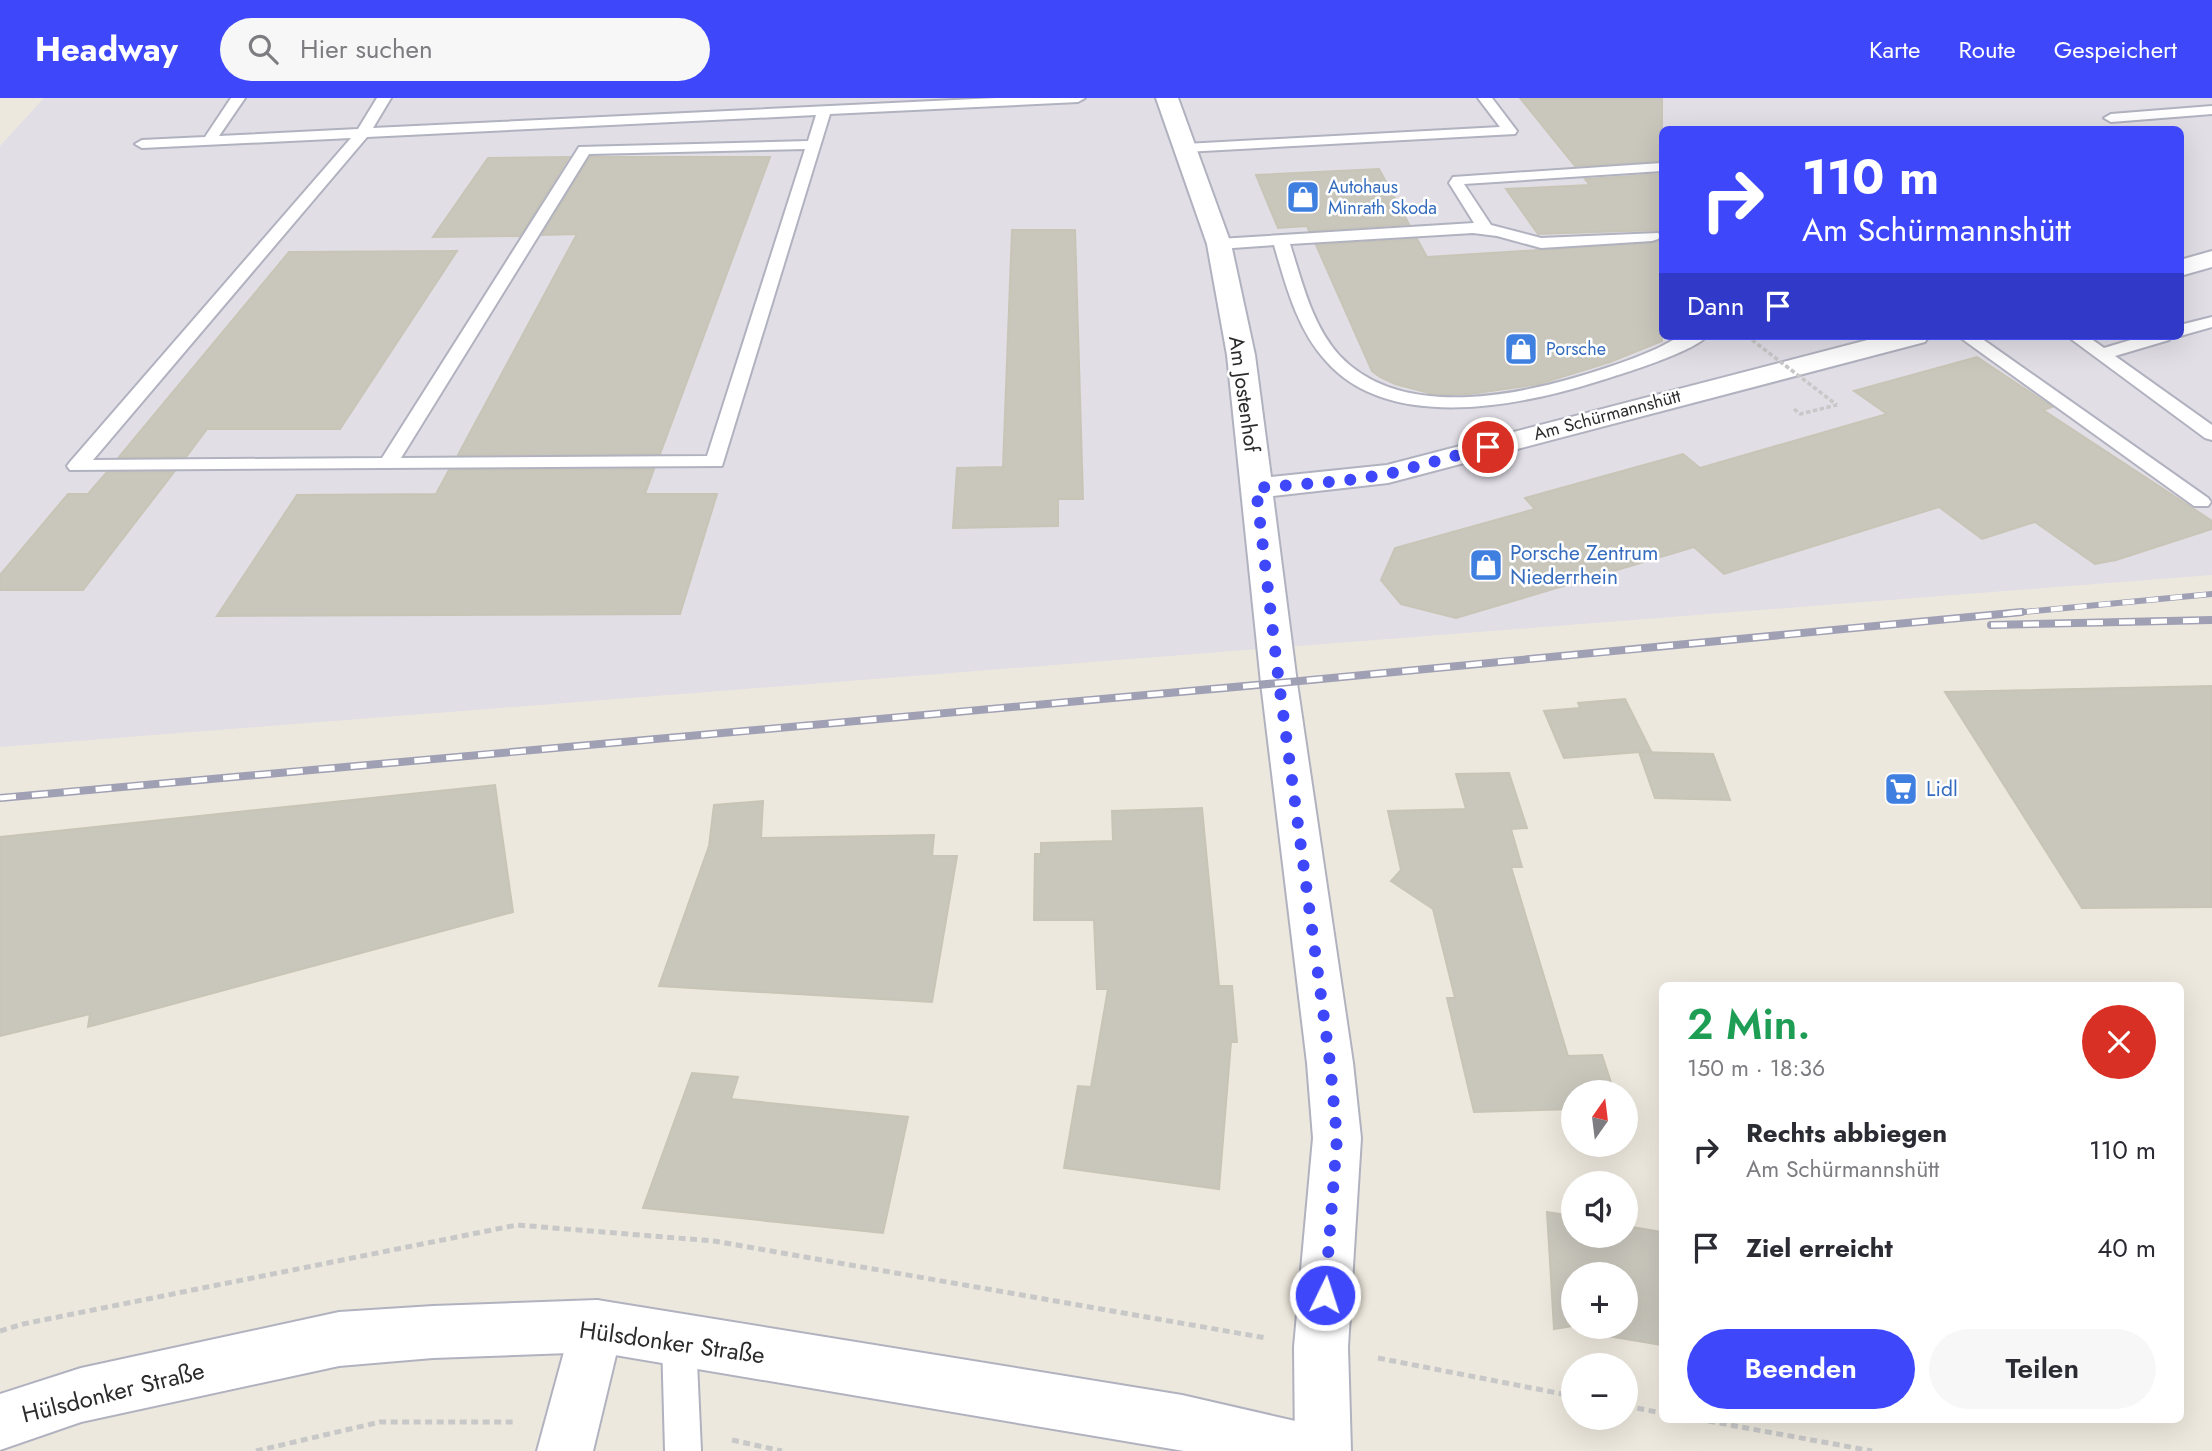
<!DOCTYPE html>
<html lang="de">
<head>
<meta charset="utf-8">
<style>
	body { margin:0; font-family:Jost,sans-serif; background:#f7f7f7; color:#2b2b33; height:100vh; display:flex; flex-direction:column; font-size:26px; white-space:nowrap }
	* { box-sizing:border-box; margin:0 }
	p { font-size:23px; color:#7c7c81 }
	.icon { flex:none; width:38px; height:38px; fill:none; stroke:currentColor; stroke-width:2; stroke-linecap:round; stroke-linejoin:round }
	.map { position:relative; flex:1; overflow:hidden }
	.details { position:absolute; left:1659px; top:884px; width:525px; height:441px; display:flex; flex-direction:column; background:#fff; border-radius:10px; box-shadow:0 7px 28px #0002 }
	.details>* { flex:none }
	.guide { position:absolute; left:1659px; top:28px; width:525px; height:214px; border-radius:10px; box-shadow:0 7px 28px #0002; background:#3e48fa; color:#fff; overflow:hidden }
	.needle { width:46px; rotate:14deg }
	.fabs { position:absolute; left:1561px; top:982px; display:grid; gap:14px }
	.fabs a { display:grid; place-items:center; width:77px; height:77px; border-radius:50%; background:#fff; box-shadow:0 7px 28px #0002; font-size:35px }
	.pin { position:absolute; display:grid; place-items:center; width:60px; height:60px; color:#fff; margin:-30px; border:4px solid #fff; border-radius:50%; box-shadow:0 2px 7px #0007 }
	.me { position:absolute; width:77px; margin:-38px; rotate:4deg; stroke-linejoin:round; filter:drop-shadow(0 0 5px #0008) }
	.turn { display:flex; align-items:center; gap:24px; height:147px; padding:0 28px; font-size:32px }
	.turn .icon { width:91px; height:91px; stroke-width:2.5 }
	.turn b { display:block; font-size:49px; line-height:60px }
	.then { display:flex; align-items:center; height:66px; padding:0 28px; background:#0003; gap:14px; font-size:26px }
	.round { display:grid; place-items:center; flex:none; width:74px; height:74px; border-radius:37px; background:#f7f7f7 }
	.head { display:flex; align-items:center; justify-content:space-between; height:119px; padding:0 28px }
	h1 { font-size:42px; font-weight:600; line-height:52px; color:#1e9e55 }
	.primary-button { display:flex; gap:14px; margin-top:auto; padding:14px 28px }
	.primary-button a { flex:1; height:80px; border-radius:42px; background:#3e48fa; color:#fff; font-size:28px; font-weight:600; line-height:80px; text-align:center }
	.primary-button a+a { background:#f7f7f7; color:#2b2b33 }
	ul { padding:0; list-style:none }
	li { display:flex; align-items:center; gap:21px; height:98px; padding:0 28px }
	li div { flex:1 }
	li b { display:block; font-size:26px }
	li em { font-style:normal }
	header { display:flex; align-items:center; gap:42px; box-sizing:border-box; height:98px; padding:0 35px; background:#3e48fa; color:#fff }
	header strong { font-size:33px }
	nav { display:flex; gap:38px; margin-inline-start:auto; font-size:24px }
	.search { width:490px; height:63px; background:#f7f7f7; display:flex; align-items:center; gap:18px; box-sizing:border-box; padding:0 24px; border-radius:38px; color:#7c7c81; font-size:26px }
	.map>svg:first-child { display:block }
	.industrial { fill:#e1dee6; fill-rule:evenodd }
	.building { fill:#c9c6bc; stroke:#c8c5b7; stroke-width:2 }
	.lines { fill:none; stroke-linecap:round; stroke-linejoin:round }
	.lane-casing { stroke:#b1b2bf; stroke-width:4 }
	.street-casing { stroke:#b1b2bf; stroke-width:4 }
	.secondary-casing { stroke:#b1b2bf; stroke-width:4 }
	.path-far1 { stroke:#c8c8c8; stroke-width:3.5; stroke-dasharray:4.5 2.5; stroke-linecap:butt }
	.path { stroke:#c8c8c8; stroke-width:5; stroke-dasharray:7 4.5; stroke-linecap:butt }
	.lane { fill:#fff; fill-rule:evenodd }
	.street { fill:#fff; fill-rule:evenodd }
	.secondary { fill:#fff; fill-rule:evenodd }
	.rail-far1-casing { stroke:#a0a0b5; stroke-width:6 }
	.rail-casing { stroke:#a0a0b5; stroke-width:8 }
	.rail-far1 { stroke:#fff; stroke-width:4.5; stroke-dasharray:12; stroke-linecap:butt }
	.rail { stroke:#fff; stroke-width:5; stroke-dasharray:16; stroke-linecap:butt }
	.path-bridge { stroke:#c8c8c8; stroke-width:3.5; stroke-dasharray:4.5 2.5; stroke-linecap:butt }
	.route { stroke:#3e48fa; stroke-width:12; stroke-dasharray:0 21.6 }
	.labels { text-anchor:middle; dominant-baseline:central; stroke-width:5; stroke-linejoin:round; paint-order:stroke }
	.far-shop-label { font-size:18px; fill:#366cbe; stroke:#fff; text-anchor:start }
	.far-street-label { font-size:18px; fill:#2b2b2b; stroke:#fff }
	.street-label { font-size:21px; fill:#2b2b2b; stroke:#fff }
	.shop-label { font-size:21px; fill:#366cbe; stroke:#fff; text-anchor:start }
	.near-street-label { font-size:24px; fill:#2b2b2b; stroke:#fff }
</style>
</head>
<body>
<header>
<strong>Headway</strong>
<div class="search"><svg class="icon" aria-label="search" viewBox="0 0 24 24"><circle cx="10" cy="10" r="6"/><path d="M15 15l6 6"/></svg>Hier suchen</div>
<nav><a>Karte</a><a>Route</a><a>Gespeichert</a></nav>
</header>
<div class="map">
<svg width="2212" height="1353" viewBox="0 0 2212 1353">
	<rect width="100%" height="100%" fill="#ede8dd"/>
	<path class="industrial" d="M44,0H2212V477L0,649V48ZM1662,32H2180V238H1662Z"/>
	<g class="building">
		<polygon points="1520,0 1662,0 1662,63 1575,68"/>
		<polygon points="569,59 520,138 433,139 488,60"/>
		<polygon points="590,59 770,59 660,356 458,357 577,136 542,137"/>
		<polygon points="1379,71 1409,126 1309,133 1307,128 1278,130 1256,77"/>
		<polygon points="1662,76 1662,243 1610,264 1539,286 1470,296 1433,296 1395,286 1380,279 1372,273 1316,147 1417,141 1427,159 1653,145 1662,139 1658,132 1538,136 1506,91 1590,87 1585,81"/>
		<polygon points="1012,132 1075,132 1083,401 1058,401 1058,428 953,430 957,370 1003,369"/>
		<polygon points="457,153 340,331 207,331 186,359 119,359 289,154"/>
		<polygon points="1977,259 2052,309 2043,312 2212,423 2212,431 2116,462 2095,466 2035,424 1982,441 1939,409 1724,476 1694,449 1456,520 1401,506 1381,482 1395,450 1535,411 1525,400 1683,356 1700,370 1887,316 1854,293"/>
		<polygon points="654,371 645,396 717,396 680,516 217,518 297,397 436,396 449,372"/>
		<polygon points="107,374 174,374 83,492 0,492 0,477 68,396 88,396"/>
		<polygon points="2212,588 2212,809 2082,810 1945,594"/>
		<polygon points="1625,601 1651,653 1564,660 1544,613 1580,610 1578,605"/>
		<polygon points="1639,654 1713,656 1730,702 1655,700"/>
		<polygon points="1509,675 1527,730 1511,731 1522,769 1511,769 1568,958 1602,957 1614,994 1573,994 1573,1011 1474,1014 1447,900 1455,900 1433,811 1391,783 1401,772 1388,713 1466,711 1456,676"/>
		<polygon points="495,687 513,814 88,929 90,916 0,938 0,739"/>
		<polygon points="763,703 761,740 934,737 932,758 957,758 932,904 659,888 709,748 714,707"/>
		<polygon points="1202,710 1219,888 1232,888 1237,944 1231,944 1219,1091 1064,1070 1078,988 1091,989 1108,891 1097,891 1094,822 1034,822 1035,756 1041,756 1041,745 1113,743 1112,713"/>
		<polygon points="692,975 738,979 731,1001 908,1019 883,1135 643,1110"/>
		<polygon points="1547,1114 1573,1118 1573,1138 1626,1138 1626,1128 1662,1134 1662,1247 1607,1238 1606,1228 1626,1228 1626,1176 1573,1176 1573,1228 1554,1231"/>
	</g>
	<g class="lines">
		<defs>
			<g id="lane">
				<path d="M231,0H245L219,38L358,31L377,0H391L373,30L996,0H1085L1078,4L830,16L722,368L70,372L67,368L70,364L351,40L142,50L135,46L142,42L205,39ZM816,17L808,43L579,49L382,360L93,362L367,39ZM805,51L707,358L401,360L589,56Z"/>
				<polygon points="1478,0 1492,0 1517,33 1515,36 1185,54 1178,50 1185,46 1500,29"/>
				<polygon points="2212,8 2212,16 2111,24 2104,20 2111,16"/>
				<path d="M1662,65V73L1464,86L1491,127L1541,140L1658,135L1660,138L1658,141L1652,143L1541,150L1497,138L1473,135L1290,146C1302,184 1312,227 1339,257C1404,327 1533,295 1612,268C1627,263 1642,257 1656,251C1665,247 1676,239 1685,238C1692,237 1700,238 1707,238C1693,254 1622,276 1599,283C1520,308 1389,335 1326,263C1297,231 1286,188 1274,147L1219,151L1211,146L1219,141L1474,125L1449,85L1453,79Z"/>
				<polygon points="2212,219 2212,229 2180,238 2179,238 2180,227"/>
				<polygon points="1958,238 1978,238 2208,400 2211,404 2208,408 2194,408"/>
				<polygon points="2067,238 2087,238 2104,250 2144,238 2172,238 2169,242 2115,258 2212,327 2212,342 2205,340"/>
				<polygon points="679,1225 691,1230 696,1242 701,1353 665,1353 662,1242 667,1230"/>
			</g>
			<g id="street">
				<polygon points="1156,0 1178,0 1231,146 1255,257 1271,379 1387,367 1883,238 1929,238 1925,244 1388,385 1273,398 1297,585 1353,965 1361,1040 1348,1249 1351,1353 1295,1353 1294,1249 1313,1040 1307,965 1261,585 1227,257 1207,146"/>
				<polygon points="2212,153 2212,169 2180,178 2180,162"/>
				<polygon points="597,1202 616,1209 623,1228 593,1353 537,1353 571,1228 578,1209"/>
			</g>
			<polygon id="secondary" points="597,1202 1182,1297 1304,1325 1324,1333 1332,1353 1184,1353 597,1254 433,1260 339,1268 81,1324 0,1352 0,1296 81,1270 339,1214 433,1208"/>
		</defs>
		<use href="#lane" class="lane-casing"/>
		<use href="#street" class="street-casing"/>
		<use href="#secondary" class="secondary-casing"/>
		<polyline class="path-far1" points="1794,311 1800,316 1837,307"/>
		<g class="path">
			<polyline points="0,1233 23,1226 517,1127 714,1143 1266,1240"/>
			<polyline points="1378,1260 1573,1298"/>
			<polyline points="1626,1308 1662,1315"/>
			<polyline points="1697,1321 1872,1353"/>
			<polyline points="732,1342 782,1353"/>
			<polyline points="256,1353 380,1324 514,1324"/>
		</g>
		<use href="#lane" class="lane"/>
		<use href="#street" class="street"/>
		<use href="#secondary" class="secondary"/>
		<defs>
			<polyline id="rail-far1" points="2003,516 2212,496"/>
			<g id="rail">
				<polyline points="1991,527 2212,522"/>
				<polyline points="0,700 1279,585 2022,514"/>
			</g>
		</defs>
		<use href="#rail-far1" class="rail-far1-casing"/>
		<use href="#rail" class="rail-casing"/>
		<use href="#rail-far1" class="rail-far1"/>
		<use href="#rail" class="rail"/>
		<polyline class="path-bridge" points="1752,242 1837,307"/>
	</g>
	<g class="lines">
		<polyline class="route" points="1325,1197 1337,1040 1330,965 1279,585 1256,390 1342,383 1388,376 1488,349"/>
	</g>
	<defs>
		<symbol id="shop-square" viewBox="-11 -11 22 22"><rect x="-9" y="-9" width="18" height="18" rx="4" fill="#3f7fe0" stroke="#fff"/><path d="M-5-2.5h2.3a2.7 3.5 0 0 1 5.4 0H5L5.5 6h-11ZM-1.5-2.5h3a1.5 2.3 0 0 0-3 0Z" fill="#fff"/></symbol>
		<symbol id="supermarket-square" viewBox="-11 -11 22 22"><rect x="-9" y="-9" width="18" height="18" rx="4" fill="#3f7fe0" stroke="#fff"/><path d="M-6-5.5h2.5l.6 2H6L4.5 2H-2.5L-4.4-4H-6ZM-1.5 3.2a1.3 1.3 0 1 0 .1 0ZM3 3.2a1.3 1.3 0 1 0 .1 0Z" fill="#fff"/></symbol>
	</defs>
	<g fill-rule="evenodd">
		<use href="#shop-square" x="1284" y="80" width="38" height="38"/>
		<use href="#shop-square" x="1502" y="232" width="38" height="38"/>
		<use href="#shop-square" x="1467" y="448" width="38" height="38"/>
		<use href="#supermarket-square" x="1882" y="672" width="38" height="38"/>
	</g>
	<g class="labels">
		<g class="far-shop-label">
			<text x="1328" y="89">Autohaus<tspan x="1328" dy="21">Minrath Skoda</tspan></text>
			<text x="1546" y="251">Porsche</text>
		</g>
		<g class="far-street-label">
			<text transform="translate(1607 317) rotate(-15)">Am Schürmannshütt</text>
		</g>
		<g class="street-label">
			<text transform="translate(1244 296) rotate(82)">Am Jostenhof</text>
		</g>
		<g class="shop-label">
			<text x="1510" y="455">Porsche Zentrum<tspan x="1510" dy="24">Niederrhein</tspan></text>
			<text x="1926" y="691">Lidl</text>
		</g>
		<g class="near-street-label">
			<text transform="translate(672 1244) rotate(8)">Hülsdonker Straße</text>
			<text transform="translate(113 1294) rotate(-14)">Hülsdonker Straße</text>
		</g>
	</g>
</svg>
<div class="fabs">
<a><svg class="needle" viewBox="-14 -14 28 28"><path d="M0-13l5 13h-10z" fill="#e53935"/><path d="M0 13l5-13h-10z" fill="#7c7c81"/></svg></a>
<a><svg class="icon" aria-label="sound" viewBox="0 0 24 24"><path d="M4 9h4l5-4v14l-5-4H4zM17 9q2 3 0 6"/></svg></a>
<a>+</a>
<a>−</a>
</div>
<div class="pin" style="left:1488px;top:349px;background:#d93025"><svg class="icon" aria-label="arrive" viewBox="0 0 24 24"><path d="M6 21V4h12l-3 4 3 4H6"/></svg></div>
<svg class="me" style="left:1325px;top:1197px" viewBox="-20 -20 40 40"><circle r="17" fill="#3e48fa" stroke="#fff" stroke-width="3"/><path d="M0-11L8 9 0 5-8 9z" fill="#fff"/></svg>
<div class="guide">
<div class="turn"><svg class="icon" aria-label="right" viewBox="0 0 24 24"><path d="M7 20v-9h11M14 6l5 5-5 5"/></svg><div><b>110 m</b>Am Schürmannshütt</div></div>
<div class="then">Dann<svg class="icon" aria-label="arrive" viewBox="0 0 24 24"><path d="M6 21V4h12l-3 4 3 4H6"/></svg></div>
</div>
<section class="details">
<div class="head"><div><h1>2 Min.</h1><p>150 m · 18:36</p></div><a class="round" style="background:#d93025;color:#fff"><svg class="icon" aria-label="close" viewBox="0 0 24 24"><path d="M6 6l12 12M18 6L6 18"/></svg></a></div>
<ul>
<li><svg class="icon" aria-label="right" viewBox="0 0 24 24"><path d="M7 20v-9h11M14 6l5 5-5 5"/></svg><div><b>Rechts abbiegen</b><p>Am Schürmannshütt</p></div><em>110 m</em></li>
<li><svg class="icon" aria-label="arrive" viewBox="0 0 24 24"><path d="M6 21V4h12l-3 4 3 4H6"/></svg><div><b>Ziel erreicht</b></div><em>40 m</em></li>
</ul>
<div class="primary-button"><a>Beenden</a><a>Teilen</a></div>
</section>
</div>
</body>
</html>
